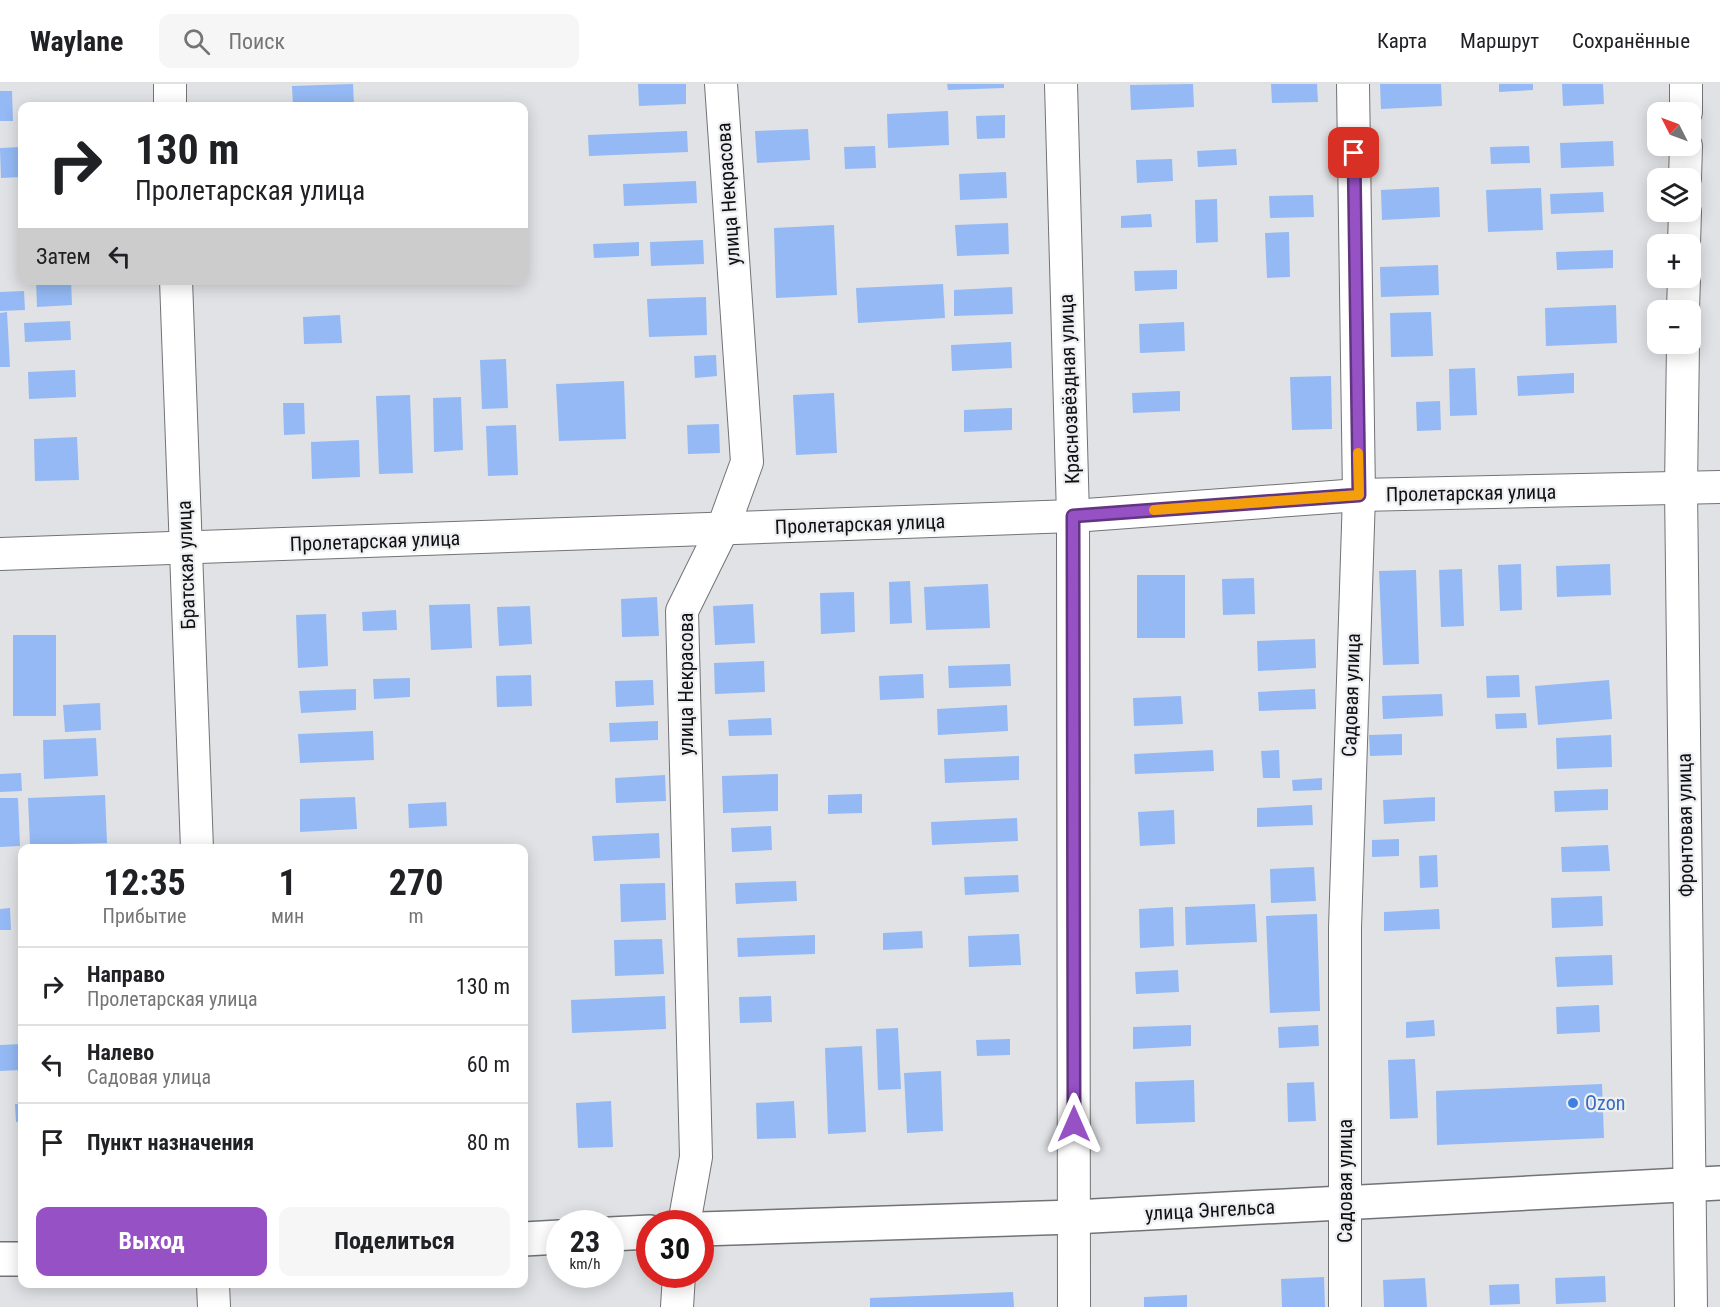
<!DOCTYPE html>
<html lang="ru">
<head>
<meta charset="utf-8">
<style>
	body { margin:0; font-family:"Roboto Condensed",sans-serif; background:#f6f6f6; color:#202124; height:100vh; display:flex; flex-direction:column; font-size:22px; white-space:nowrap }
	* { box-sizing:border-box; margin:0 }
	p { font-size:20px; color:#757577 }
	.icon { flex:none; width:33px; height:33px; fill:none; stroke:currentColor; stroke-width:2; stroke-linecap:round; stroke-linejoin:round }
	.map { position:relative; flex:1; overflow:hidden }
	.side { position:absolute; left:18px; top:760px; width:510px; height:444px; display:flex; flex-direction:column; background:#fff; border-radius:12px; box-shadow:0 3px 15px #0003 }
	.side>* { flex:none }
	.guide { position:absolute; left:18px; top:18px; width:510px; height:183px; border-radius:12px; box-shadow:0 3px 15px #0003; background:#fff; color:#202124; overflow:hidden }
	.needle { width:39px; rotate:312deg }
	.controls { position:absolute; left:1647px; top:18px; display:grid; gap:12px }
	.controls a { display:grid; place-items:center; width:54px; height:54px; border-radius:12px; background:#fff; box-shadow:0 3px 15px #0003; font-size:30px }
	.speed { position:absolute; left:546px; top:1126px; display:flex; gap:12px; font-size:30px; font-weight:700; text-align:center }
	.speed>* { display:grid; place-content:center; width:78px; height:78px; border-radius:50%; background:#fff; box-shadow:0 3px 15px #0003; line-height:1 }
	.speed small { font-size:15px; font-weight:400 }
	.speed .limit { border:9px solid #d22; background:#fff; color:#111 }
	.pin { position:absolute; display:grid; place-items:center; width:51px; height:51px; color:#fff; margin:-26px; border-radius:12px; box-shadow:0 3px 9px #0006 }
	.me { position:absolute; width:66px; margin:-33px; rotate:0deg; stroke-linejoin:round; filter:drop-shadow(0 0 4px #0008) }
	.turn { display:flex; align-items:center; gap:21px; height:126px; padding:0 18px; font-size:27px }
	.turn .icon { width:78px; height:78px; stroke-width:2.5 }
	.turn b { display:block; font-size:42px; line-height:51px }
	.then { display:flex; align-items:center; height:57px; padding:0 18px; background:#0003; gap:12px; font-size:22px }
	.eta { display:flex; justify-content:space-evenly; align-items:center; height:102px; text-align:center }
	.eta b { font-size:36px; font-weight:700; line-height:42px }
	.cta { display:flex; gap:12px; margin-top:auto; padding:12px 18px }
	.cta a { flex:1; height:69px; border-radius:12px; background:#9651c5; color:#fff; font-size:24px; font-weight:700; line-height:69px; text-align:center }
	.cta a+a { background:#f6f6f6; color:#202124 }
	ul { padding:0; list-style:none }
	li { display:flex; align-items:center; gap:18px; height:78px; padding:0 18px; border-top:2px solid #e0e0e0 }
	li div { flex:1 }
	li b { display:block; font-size:22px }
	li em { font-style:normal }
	header { display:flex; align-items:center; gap:36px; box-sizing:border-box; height:84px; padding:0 30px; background:#fff; border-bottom:2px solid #e0e0e0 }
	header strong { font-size:28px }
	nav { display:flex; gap:33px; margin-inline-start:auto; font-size:21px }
	.search { width:420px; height:54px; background:#f6f6f6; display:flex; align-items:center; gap:15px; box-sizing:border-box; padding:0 21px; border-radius:12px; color:#757577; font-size:22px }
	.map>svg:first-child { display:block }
	.building { fill:#94b9f4 }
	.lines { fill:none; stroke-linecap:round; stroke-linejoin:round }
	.minor-casing { stroke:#727376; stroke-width:34 }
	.major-casing { stroke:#727376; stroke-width:36 }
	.minor { stroke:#fff; stroke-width:32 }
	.major { stroke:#fff; stroke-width:33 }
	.route-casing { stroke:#623580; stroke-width:15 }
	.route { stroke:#9651c5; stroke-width:10 }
	.slow { stroke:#f59e0b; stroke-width:10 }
	.shop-dot { fill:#3f7fe0; stroke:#eeeff2; stroke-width:2 }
	.labels { text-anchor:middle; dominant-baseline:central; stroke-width:4.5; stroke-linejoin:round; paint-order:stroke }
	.street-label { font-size:20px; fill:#101011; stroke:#eeeff2 }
	.shop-label { font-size:20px; fill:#366cbe; stroke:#eeeff2; text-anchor:start }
</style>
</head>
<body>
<header>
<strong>Waylane</strong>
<div class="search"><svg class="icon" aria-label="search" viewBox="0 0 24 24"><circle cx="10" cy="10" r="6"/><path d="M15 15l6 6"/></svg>Поиск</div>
<nav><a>Карта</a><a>Маршрут</a><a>Сохранённые</a></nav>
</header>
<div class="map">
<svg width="1720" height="1223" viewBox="0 0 1720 1223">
	<rect width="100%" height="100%" fill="#e1e2e5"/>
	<g class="building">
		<polygon points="353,0 354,22 293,22 292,2"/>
		<polygon points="638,0 686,0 686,20 639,22"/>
		<polygon points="947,0 1004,0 1004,4 948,6"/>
		<polygon points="1193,0 1194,23 1131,26 1130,1"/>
		<polygon points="1271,0 1317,0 1318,18 1272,19"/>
		<polygon points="1380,0 1441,0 1442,22 1381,25"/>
		<polygon points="1499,0 1533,0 1533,6 1499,8"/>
		<polygon points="1562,0 1603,0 1604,20 1563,22"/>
		<polygon points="0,7 12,7 13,37 0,37"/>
		<polygon points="948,27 949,61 888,64 887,30"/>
		<polygon points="1005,31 1005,54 977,55 976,32"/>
		<polygon points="808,45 810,76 757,79 755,47"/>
		<polygon points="687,47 688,68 589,72 588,51"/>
		<polygon points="1613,57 1614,82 1561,84 1560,59"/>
		<polygon points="875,62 876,84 845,85 844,63"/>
		<polygon points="1529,62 1530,79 1491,80 1490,63"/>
		<polygon points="22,63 22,93 1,94 0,64"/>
		<polygon points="1236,65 1237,81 1198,83 1197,67"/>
		<polygon points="1172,75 1173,97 1137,99 1136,76"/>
		<polygon points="1006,88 1007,114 960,116 959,90"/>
		<polygon points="696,97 697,119 624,122 623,100"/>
		<polygon points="1439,103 1440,133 1382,136 1381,106"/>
		<polygon points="1541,104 1543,146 1488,148 1486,106"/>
		<polygon points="1603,108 1604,128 1551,130 1550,110"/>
		<polygon points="1313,111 1314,133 1270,134 1269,112"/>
		<polygon points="1217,115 1218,158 1196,159 1195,116"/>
		<polygon points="1151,130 1152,143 1121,144 1121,132"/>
		<polygon points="1008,139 1009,170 957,172 955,141"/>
		<polygon points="834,141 837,211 776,214 774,144"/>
		<polygon points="1289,148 1290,193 1267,194 1265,149"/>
		<polygon points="703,156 704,180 651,182 650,158"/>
		<polygon points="639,158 639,172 594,174 593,160"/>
		<polygon points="1613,166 1613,184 1557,186 1556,168"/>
		<polygon points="1438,181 1439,211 1381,213 1380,183"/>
		<polygon points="1177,186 1177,205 1135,207 1134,187"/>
		<polygon points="36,196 71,196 72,221 37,223"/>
		<polygon points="943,200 945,234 858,239 856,204"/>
		<polygon points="1012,203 1013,230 954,232 954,206"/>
		<polygon points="24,207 25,226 0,227 0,208"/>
		<polygon points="706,213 707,251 649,253 647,215"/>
		<polygon points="1616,221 1617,259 1546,262 1545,224"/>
		<polygon points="7,228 10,283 0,283 0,229"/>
		<polygon points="1431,228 1433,272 1391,273 1390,229"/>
		<polygon points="340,231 342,259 304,260 303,233"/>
		<polygon points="70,237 71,256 25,258 24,239"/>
		<polygon points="1184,238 1185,267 1140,269 1139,240"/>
		<polygon points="1011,258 1012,284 952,287 951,261"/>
		<polygon points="716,271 717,292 695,294 694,272"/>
		<polygon points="506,275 508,324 482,325 480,276"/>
		<polygon points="1475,284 1477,331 1450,332 1449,285"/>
		<polygon points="75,286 76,313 29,315 28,288"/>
		<polygon points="1574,289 1574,309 1518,312 1517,292"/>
		<polygon points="1331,292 1332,345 1292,346 1290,293"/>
		<polygon points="624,297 626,355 559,357 556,300"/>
		<polygon points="1180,307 1180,327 1133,329 1132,309"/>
		<polygon points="834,309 837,369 796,371 793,311"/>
		<polygon points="410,311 413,389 379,390 376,312"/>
		<polygon points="461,313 463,366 434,368 433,314"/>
		<polygon points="1440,317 1441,346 1417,347 1416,318"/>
		<polygon points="283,319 304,319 305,350 284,351"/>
		<polygon points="1012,324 1012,346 964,348 964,326"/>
		<polygon points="719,340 720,369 688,370 687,341"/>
		<polygon points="516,341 518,391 488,392 486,342"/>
		<polygon points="77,353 79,396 35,397 34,355"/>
		<polygon points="359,356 360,393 312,395 311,358"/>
		<polygon points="1521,480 1522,526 1500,527 1498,481"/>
		<polygon points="1610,480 1611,511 1557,513 1556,482"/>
		<polygon points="1462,485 1464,542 1441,543 1439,486"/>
		<polygon points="1416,486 1419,580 1383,581 1379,487"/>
		<rect x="1137" y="491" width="48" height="63"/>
		<polygon points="1254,494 1255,530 1223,531 1222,495"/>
		<polygon points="910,497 912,539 890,540 889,498"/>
		<polygon points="988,500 990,544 926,546 924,503"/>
		<polygon points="854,508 855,548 821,550 820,509"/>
		<polygon points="657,513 659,552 622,553 621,515"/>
		<polygon points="470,520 472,564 431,566 429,521"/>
		<polygon points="753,520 755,559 715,561 713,522"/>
		<polygon points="530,522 532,560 499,562 497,523"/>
		<polygon points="396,526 397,546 363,547 362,528"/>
		<polygon points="326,530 328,582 298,584 296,531"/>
		<rect x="13" y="551" width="43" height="81"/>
		<polygon points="1315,555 1316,584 1258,587 1257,557"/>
		<polygon points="764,577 765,608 715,610 714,579"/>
		<polygon points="1010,580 1011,602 949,604 948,582"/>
		<polygon points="923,590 924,614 880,616 879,592"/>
		<polygon points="531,591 532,622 497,623 496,592"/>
		<polygon points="1519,591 1520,613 1487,614 1486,592"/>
		<polygon points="410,594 410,613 374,615 373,595"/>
		<polygon points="653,596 654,621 616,623 615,597"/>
		<polygon points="1609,596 1612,635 1538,641 1535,602"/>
		<polygon points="356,605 356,626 301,629 299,607"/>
		<polygon points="1315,605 1316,625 1259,627 1258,608"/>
		<polygon points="1442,610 1443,632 1383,635 1382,612"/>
		<polygon points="1181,612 1183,640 1134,642 1133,614"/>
		<polygon points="100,619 101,646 65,648 63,621"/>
		<polygon points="1007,621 1008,647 938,651 937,625"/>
		<polygon points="1526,629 1527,644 1496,645 1495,630"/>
		<polygon points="771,634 772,651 729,652 728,636"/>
		<polygon points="658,637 658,656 610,658 609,639"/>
		<polygon points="373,647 374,676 300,679 298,650"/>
		<polygon points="1402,650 1402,671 1370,672 1369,651"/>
		<polygon points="1611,651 1612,683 1557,685 1556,654"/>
		<polygon points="96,654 98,692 44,695 43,656"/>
		<polygon points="1213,666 1214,687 1135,690 1134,670"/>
		<polygon points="1279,666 1280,694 1263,694 1261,667"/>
		<polygon points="1019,672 1019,696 945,699 944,675"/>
		<polygon points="21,689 22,707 0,708 0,690"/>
		<polygon points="778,690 778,727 723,729 722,692"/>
		<polygon points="665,691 666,717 616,719 615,694"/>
		<polygon points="1322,694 1322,706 1293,707 1292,696"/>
		<polygon points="1608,705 1608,726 1555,728 1554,707"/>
		<polygon points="862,710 862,729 828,730 828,711"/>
		<polygon points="105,711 107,759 30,761 28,714"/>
		<polygon points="355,713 357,745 300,748 300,715"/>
		<polygon points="1435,713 1435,737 1384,740 1383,716"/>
		<polygon points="0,714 18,714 20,762 0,763"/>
		<polygon points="446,718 447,742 409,744 408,720"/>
		<polygon points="1312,721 1313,741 1257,743 1257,724"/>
		<polygon points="1174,726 1175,760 1140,762 1138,728"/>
		<polygon points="1017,734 1018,757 932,761 931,738"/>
		<polygon points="771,742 772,766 732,768 731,744"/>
		<polygon points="659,749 660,774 594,777 592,752"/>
		<polygon points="1399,755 1399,772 1372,773 1372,756"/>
		<polygon points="358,761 358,765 305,765 305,763"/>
		<polygon points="1608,761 1610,787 1562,788 1561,763"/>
		<polygon points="1437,771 1438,803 1420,804 1419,772"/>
		<polygon points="1314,783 1316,817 1271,819 1270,785"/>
		<polygon points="1018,791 1019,808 965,811 964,793"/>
		<polygon points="796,797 797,817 736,820 735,799"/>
		<polygon points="665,799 666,836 621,838 620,800"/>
		<polygon points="1602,812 1603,842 1552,844 1551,814"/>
		<polygon points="1255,820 1257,858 1186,861 1185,823"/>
		<polygon points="1173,823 1174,862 1140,864 1139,825"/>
		<polygon points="10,824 11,846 0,846 0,825"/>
		<polygon points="1439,825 1440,845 1384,847 1384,828"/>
		<polygon points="1317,830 1320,927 1270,929 1266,832"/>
		<polygon points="922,847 923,864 883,866 883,849"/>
		<polygon points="1019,850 1021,881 969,883 968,852"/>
		<polygon points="815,851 815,870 738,873 737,854"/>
		<polygon points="662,855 664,890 615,892 614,856"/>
		<polygon points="1612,871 1613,901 1557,903 1555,873"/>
		<polygon points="1178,886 1179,908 1136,910 1135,888"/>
		<polygon points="665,912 666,945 572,949 571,916"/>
		<polygon points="771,912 772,938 740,939 739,913"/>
		<polygon points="1599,921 1600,948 1557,950 1556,923"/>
		<polygon points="1434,936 1435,952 1406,954 1406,938"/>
		<polygon points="1191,941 1191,962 1133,965 1133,943"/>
		<polygon points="1318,941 1319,962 1279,964 1278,943"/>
		<polygon points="898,944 901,1005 878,1006 876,945"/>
		<polygon points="1010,955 1010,971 977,972 976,956"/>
		<polygon points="22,960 22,986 0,987 0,961"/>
		<polygon points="862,962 866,1048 828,1050 825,964"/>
		<polygon points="1415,975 1418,1034 1390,1035 1388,976"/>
		<polygon points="941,987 943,1047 907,1049 904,989"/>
		<polygon points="1194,996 1195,1038 1136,1040 1135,998"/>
		<polygon points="1314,998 1316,1037 1288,1038 1287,999"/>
		<polygon points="1602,1000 1604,1054 1437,1061 1436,1007"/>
		<polygon points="611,1017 613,1063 578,1064 576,1019"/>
		<polygon points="794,1017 796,1054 757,1055 756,1019"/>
		<polygon points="15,1020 22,1020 22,1037 16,1038"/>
		<polygon points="1605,1192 1606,1218 1556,1220 1555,1194"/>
		<polygon points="1324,1193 1325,1223 1282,1223 1281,1195"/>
		<polygon points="1425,1194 1427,1223 1384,1223 1383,1196"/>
		<polygon points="1519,1200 1520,1220 1490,1221 1489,1201"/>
		<polygon points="1013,1208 1014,1223 870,1223 870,1214"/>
		<polygon points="1187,1211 1187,1223 1144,1223 1144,1213"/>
	</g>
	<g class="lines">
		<defs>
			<g id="minor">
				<polyline points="170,0 170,22"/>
				<polyline points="1061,0 1073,432 1074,1223"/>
				<polyline points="1686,28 1686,0"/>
				<polyline points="1685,94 1686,62"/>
				<polyline points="1684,160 1685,128"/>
				<polyline points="176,196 197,765"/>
				<polyline points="1683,226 1684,194"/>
				<polyline points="1683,260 1681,404 1691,1223"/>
				<polyline points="0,470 1073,432 1359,411 1720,403"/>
				<polyline points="684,1140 696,1073 682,527 723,444 747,378 721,0"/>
				<polyline points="213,1200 214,1223"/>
				<polyline points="677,1223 679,1191"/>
				<polyline points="1345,1223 1345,844 1359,411 1353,0"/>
			</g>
			<g id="major">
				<polyline points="700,1145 1074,1133 1720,1099"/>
				<polyline points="610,1150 650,1148"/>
				<polyline points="524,1155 560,1153"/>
				<polyline points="0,1175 22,1175"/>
			</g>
		</defs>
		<use href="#minor" class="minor-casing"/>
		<use href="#major" class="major-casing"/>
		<use href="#minor" class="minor"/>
		<use href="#major" class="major"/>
	</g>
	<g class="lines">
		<defs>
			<polyline id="route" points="1074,1040 1073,432 1359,411 1354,69"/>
		</defs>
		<use href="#route" class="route-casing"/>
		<use href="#route" class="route"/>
		<polyline class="slow" points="1154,426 1359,411 1358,369"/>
	</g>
	<circle class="shop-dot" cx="1573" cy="1019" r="6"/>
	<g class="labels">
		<g class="street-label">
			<text transform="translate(728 110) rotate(-94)">улица Некрасова</text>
			<text transform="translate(1069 305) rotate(-92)">Краснозвёздная улица</text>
			<text transform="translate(1471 409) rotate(-1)">Пролетарская улица</text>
			<text transform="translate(860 440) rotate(-2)">Пролетарская улица</text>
			<text transform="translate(375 457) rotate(-2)">Пролетарская улица</text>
			<text transform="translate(186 481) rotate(-92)">Братская улица</text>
			<text transform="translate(686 600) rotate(-90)">улица Некрасова</text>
			<text transform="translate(1351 611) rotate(-88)">Садовая улица</text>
			<text transform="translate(1685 741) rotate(-91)">Фронтовая улица</text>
			<text transform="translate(1345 1097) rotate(-90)">Садовая улица</text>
			<text transform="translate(1210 1126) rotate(-3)">улица Энгельса</text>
		</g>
		<g class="shop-label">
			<text x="1585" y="1019">Ozon</text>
		</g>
	</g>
</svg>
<div class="controls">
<a><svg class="needle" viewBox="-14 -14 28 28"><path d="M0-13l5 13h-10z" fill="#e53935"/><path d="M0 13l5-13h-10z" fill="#757577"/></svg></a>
<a><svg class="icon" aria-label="layers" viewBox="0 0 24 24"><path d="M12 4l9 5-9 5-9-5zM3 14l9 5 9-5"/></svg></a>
<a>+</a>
<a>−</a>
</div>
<div class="speed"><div>23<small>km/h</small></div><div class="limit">30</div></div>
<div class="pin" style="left:1354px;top:69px;background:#d93025"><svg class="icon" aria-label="arrive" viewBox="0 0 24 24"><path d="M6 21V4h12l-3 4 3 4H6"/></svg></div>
<svg class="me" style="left:1074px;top:1040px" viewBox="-20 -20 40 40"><path d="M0-17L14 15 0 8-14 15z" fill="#9651c5" stroke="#fff" stroke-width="4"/></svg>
<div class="guide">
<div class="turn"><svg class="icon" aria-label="right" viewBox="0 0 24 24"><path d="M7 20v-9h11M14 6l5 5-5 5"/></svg><div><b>130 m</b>Пролетарская улица</div></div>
<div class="then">Затем<svg class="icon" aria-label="left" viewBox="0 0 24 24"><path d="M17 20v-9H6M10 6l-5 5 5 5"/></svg></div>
</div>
<section class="side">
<div class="eta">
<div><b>12:35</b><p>Прибытие</p></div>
<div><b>1</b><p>мин</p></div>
<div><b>270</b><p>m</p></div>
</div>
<ul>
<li><svg class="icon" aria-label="right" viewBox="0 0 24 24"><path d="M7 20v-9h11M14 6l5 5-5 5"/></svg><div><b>Направо</b><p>Пролетарская улица</p></div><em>130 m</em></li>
<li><svg class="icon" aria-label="left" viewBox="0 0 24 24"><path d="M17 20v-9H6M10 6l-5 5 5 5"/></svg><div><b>Налево</b><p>Садовая улица</p></div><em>60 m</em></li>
<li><svg class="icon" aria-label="arrive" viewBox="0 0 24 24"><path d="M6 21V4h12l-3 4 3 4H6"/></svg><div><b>Пункт назначения</b></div><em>80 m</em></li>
</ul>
<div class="cta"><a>Выход</a><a>Поделиться</a></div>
</section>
</div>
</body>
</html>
